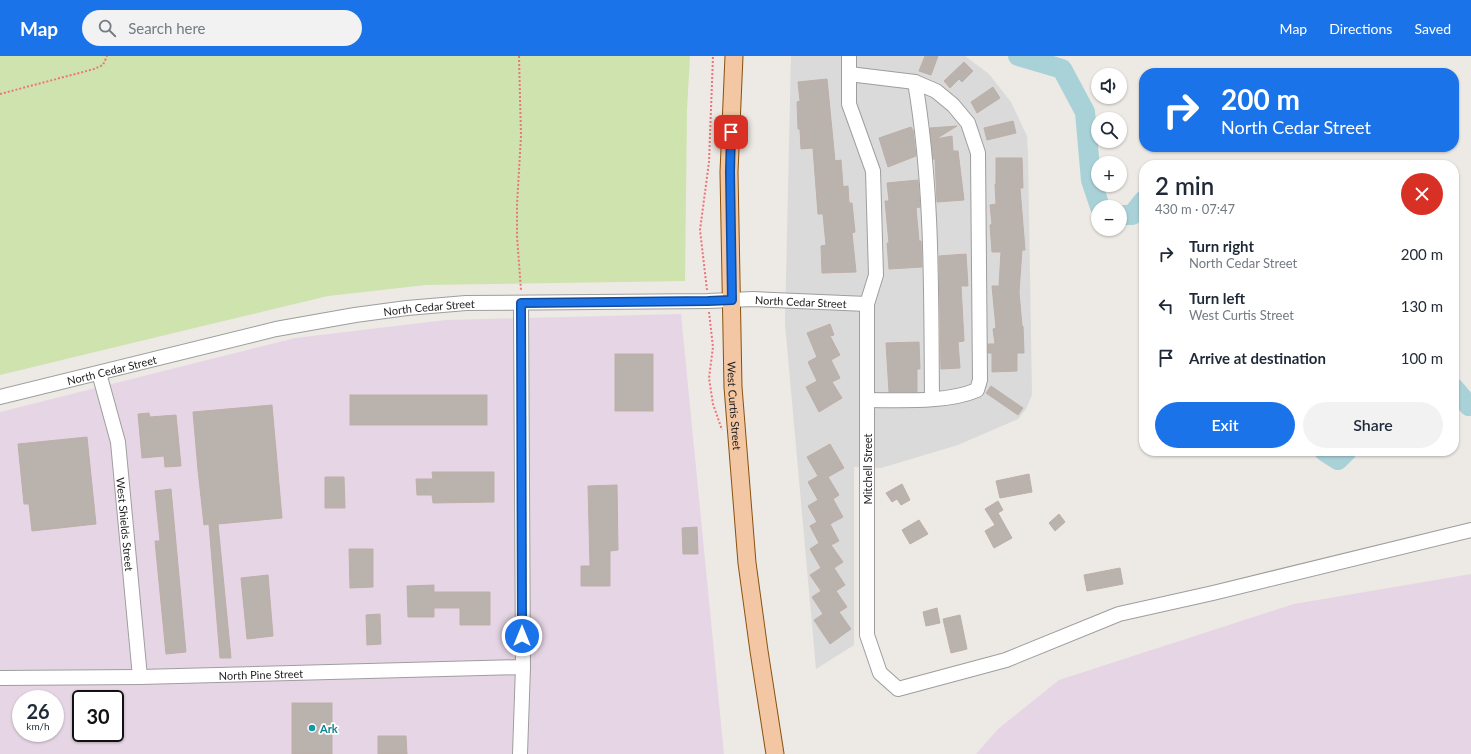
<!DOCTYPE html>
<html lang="en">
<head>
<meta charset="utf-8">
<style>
	body { margin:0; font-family:Lato,sans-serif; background:#f2f2f3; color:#1f2937; height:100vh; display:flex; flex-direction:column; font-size:15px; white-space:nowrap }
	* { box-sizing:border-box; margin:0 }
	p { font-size:13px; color:#747a83 }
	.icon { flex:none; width:22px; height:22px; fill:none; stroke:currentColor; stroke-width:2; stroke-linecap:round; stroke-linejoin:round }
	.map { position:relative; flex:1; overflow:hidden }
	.details { position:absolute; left:1139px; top:104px; width:320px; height:296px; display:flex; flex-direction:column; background:#fff; border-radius:16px; box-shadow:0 1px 3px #0004 }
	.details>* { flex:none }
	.guide { position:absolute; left:1139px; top:12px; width:320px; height:84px; border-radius:16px; box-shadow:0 1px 3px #0004; background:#1a73e8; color:#fff; overflow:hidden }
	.controls { position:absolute; left:1091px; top:12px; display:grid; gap:8px }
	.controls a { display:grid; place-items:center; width:36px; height:36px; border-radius:50%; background:#fff; box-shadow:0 1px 3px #0004; font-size:20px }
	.speed { position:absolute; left:12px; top:634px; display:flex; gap:8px; font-size:20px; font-weight:700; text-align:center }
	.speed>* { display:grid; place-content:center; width:52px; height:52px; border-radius:50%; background:#fff; box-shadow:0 1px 3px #0004; line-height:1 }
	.speed small { font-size:10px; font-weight:400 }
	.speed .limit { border:2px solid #111; border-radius:6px; background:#fff; color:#111 }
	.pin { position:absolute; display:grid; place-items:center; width:34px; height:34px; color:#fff; margin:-17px; border-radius:8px; box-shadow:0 2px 6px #0006 }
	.me { position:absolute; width:44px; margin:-22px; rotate:0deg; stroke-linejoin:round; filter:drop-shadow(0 0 3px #0008) }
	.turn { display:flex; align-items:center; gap:14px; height:84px; padding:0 16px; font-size:18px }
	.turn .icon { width:52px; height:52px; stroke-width:2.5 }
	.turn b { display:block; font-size:28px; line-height:34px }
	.round { display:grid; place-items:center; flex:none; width:42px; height:42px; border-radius:21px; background:#f2f2f3 }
	.overview { display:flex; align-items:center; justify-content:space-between; height:68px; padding:0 16px }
	h1 { font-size:24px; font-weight:600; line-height:30px }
	.cta { display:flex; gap:8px; margin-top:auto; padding:8px 16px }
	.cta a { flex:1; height:46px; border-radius:24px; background:#1a73e8; color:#fff; font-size:16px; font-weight:600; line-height:46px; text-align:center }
	.cta a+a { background:#f2f2f3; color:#1f2937 }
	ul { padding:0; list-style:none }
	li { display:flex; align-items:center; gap:12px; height:52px; padding:0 16px }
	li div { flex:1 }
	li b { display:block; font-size:15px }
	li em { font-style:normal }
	header { display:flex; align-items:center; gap:24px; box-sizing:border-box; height:56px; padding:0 20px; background:#1a73e8; color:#fff }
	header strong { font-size:19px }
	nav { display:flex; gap:22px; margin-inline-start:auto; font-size:14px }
	.search { width:280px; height:36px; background:#f2f2f3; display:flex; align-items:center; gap:10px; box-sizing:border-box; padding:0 14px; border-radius:22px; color:#747a83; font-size:15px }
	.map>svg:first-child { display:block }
	.residential { fill:#dbdada }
	.industrial { fill:#e6d6e5; fill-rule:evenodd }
	.grass { fill:#cfe3ae }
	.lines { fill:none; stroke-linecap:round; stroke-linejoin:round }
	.river { stroke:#a8d2d7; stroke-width:20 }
	.building { fill:#bab2ad; stroke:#beafa8 }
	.minor-casing { stroke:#9e9e9e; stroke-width:16 }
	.major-casing { stroke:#89510d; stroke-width:19 }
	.path { stroke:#ed7577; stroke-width:2; stroke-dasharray:2 2; stroke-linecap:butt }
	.minor { stroke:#fff; stroke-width:14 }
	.major { stroke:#f3c7a3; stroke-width:17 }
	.route-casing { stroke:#114b97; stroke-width:10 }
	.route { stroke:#1a73e8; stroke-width:7 }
	.culture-dot { fill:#0f9aa8; stroke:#fff; stroke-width:1.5 }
	.labels { text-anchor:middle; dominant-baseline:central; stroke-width:3.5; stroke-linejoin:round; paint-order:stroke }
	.street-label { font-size:11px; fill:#1d1d1d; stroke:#fff }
	.culture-label { font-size:11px; font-weight:bold; fill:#0d838f; stroke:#fff; text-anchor:start }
</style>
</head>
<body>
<header>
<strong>Map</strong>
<div class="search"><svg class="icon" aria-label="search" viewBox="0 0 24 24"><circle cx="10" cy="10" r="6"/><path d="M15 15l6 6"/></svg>Search here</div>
<nav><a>Map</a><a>Directions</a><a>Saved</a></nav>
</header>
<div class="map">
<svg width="1471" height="698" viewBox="0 0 1471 698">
	<rect width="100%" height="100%" fill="#ede9e4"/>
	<polygon class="residential" points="791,0 965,0 989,18 1011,46 1027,80 1028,97 1032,339 1026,353 1018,363 958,389 881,412 854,411 854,589 816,613 785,268"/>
	<g class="industrial">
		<path d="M681,258L724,698H0V356L295,282L446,264ZM21,643H55V677H21ZM81,643H115V677H81Z"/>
		<polygon points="1471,518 1471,698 976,698 998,673 1059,624 1294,548"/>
	</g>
	<polygon class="grass" points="0,0 690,0 687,53 685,225 426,229 328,240 182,275 0,319"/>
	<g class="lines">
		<g class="river">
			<polyline points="1018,0 1062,13 1085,56 1091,124 1100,151"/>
			<polyline points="1120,159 1132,159 1144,144"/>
			<polyline points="1454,332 1469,350 1471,350"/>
			<polyline points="1324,395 1338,404 1347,395"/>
		</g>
	</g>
	<g class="building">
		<polygon points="925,0 938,0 931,19 919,15"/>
		<polygon points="964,6 973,15 962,26 959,23 950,32 944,25"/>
		<polygon points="827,23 835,105 841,104 843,130 840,131 848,130 849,147 852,147 855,176 852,177 856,216 822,217 821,190 826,189 823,158 818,158 813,92 801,93 800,73 798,73 797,46 800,45 798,26"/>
		<polygon points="993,31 1000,42 977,57 971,46"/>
		<polygon points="1013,65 1016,77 987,84 984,72"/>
		<polygon points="957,70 936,83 952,80 953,95 958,95 964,144 937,146 935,103 933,103 930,72"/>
		<polygon points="911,71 913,74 916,100 888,111 879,82"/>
		<polygon points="996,102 1022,102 1023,132 1020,132 1025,194 1022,194 1019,236 1022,270 1023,270 1024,297 1017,297 1017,315 992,316 992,297 988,297 988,288 995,288 993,273 996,272 992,230 999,230 1001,196 992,196 990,169 992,168 990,149 996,148 995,128 996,128"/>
		<polygon points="918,124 920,151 916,152 919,185 921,185 922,211 889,213 887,187 889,187 885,145 889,145 887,127"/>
		<polygon points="966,198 968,230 961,230 964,285 958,286 960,312 941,313 939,200"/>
		<polygon points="830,268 834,279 830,280 840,299 831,304 840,322 832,326 842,342 819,356 806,331 817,325 808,306 817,301 807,277"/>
		<polygon points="919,286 920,313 917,313 917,336 889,336 886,287"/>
		<rect x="615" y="298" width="38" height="57"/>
		<polygon points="991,330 1023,352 1018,359 986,337"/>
		<rect x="350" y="339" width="137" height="30"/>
		<polygon points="272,349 282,462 218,468 231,602 220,602 209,468 204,469 198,414 193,356"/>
		<polygon points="149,357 150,361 176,359 181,410 165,411 164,400 142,402 138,358"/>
		<polygon points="87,381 96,468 32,475 29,448 24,448 18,388"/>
		<polygon points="830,388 844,412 828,421 839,439 833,443 843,461 830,468 839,485 831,489 843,506 834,512 845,529 836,535 847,551 839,556 851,573 830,588 814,564 823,558 812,541 821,535 810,519 821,512 810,493 819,487 810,470 817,466 808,450 818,444 808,426 818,420 807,401"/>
		<polygon points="432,416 494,416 494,446 433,447 432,439 417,439 416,423 433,423"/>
		<polygon points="1029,418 1032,436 1000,442 996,425"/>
		<polygon points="325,421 344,421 345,452 325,452"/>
		<polygon points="902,428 910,444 901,449 897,443 892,446 886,437"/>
		<polygon points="617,429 618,494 610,495 610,530 581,530 581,510 590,510 588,430"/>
		<polygon points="171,433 186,596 166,598 155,485 160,485 155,435"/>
		<polygon points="998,445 1003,454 998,457 1012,482 994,492 985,475 995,469 985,453"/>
		<polygon points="1059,458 1065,466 1055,475 1049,467"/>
		<polygon points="919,464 928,478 910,488 902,474"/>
		<polygon points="697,471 698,498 683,498 682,472"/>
		<polygon points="349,493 373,493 373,531 350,532"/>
		<polygon points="1120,512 1123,528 1087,535 1084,519"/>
		<polygon points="268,519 273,580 247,583 241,522"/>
		<polygon points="434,529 434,536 490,536 490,569 460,569 460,552 434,552 434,561 408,561 407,530"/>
		<polygon points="937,552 940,567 926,570 923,556"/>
		<polygon points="380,558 381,588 367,589 366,559"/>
		<polygon points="960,559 967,593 951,597 943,563"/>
		<rect x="292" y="647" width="40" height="51"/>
		<polygon points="378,680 406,680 407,698 378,698"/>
	</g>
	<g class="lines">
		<defs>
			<g id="minor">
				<polyline points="849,0 849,48 873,115 876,219 867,248 867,579 880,617 898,633 1006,604 1119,558 1213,537 1471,474"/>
				<path d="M849,18L915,26L936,35L953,49L968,67L978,97L980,324L977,334C947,347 900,344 867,344"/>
				<path d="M915,26C933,131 931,237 932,343"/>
				<path id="s1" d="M99,317L118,386L140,621"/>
				<path id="s2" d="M0,341L276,273L355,259L407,252L466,247L708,245L753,243L867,248"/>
				<path id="s3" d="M0,622L140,621L523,611"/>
				<polyline points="520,698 523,611 521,247"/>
			</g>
			<g id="major">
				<path id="s4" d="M734,0L729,116L733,331L747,507L759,595L775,698"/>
			</g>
		</defs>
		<use href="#minor" class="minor-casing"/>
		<use href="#major" class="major-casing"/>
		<g class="path">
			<polyline points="519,0 521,80 517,149 517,180 521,234"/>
			<polyline points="0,38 94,13 103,9 107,0"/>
			<polyline points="707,234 700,174 709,106 713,0"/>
			<polyline points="709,256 713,291 709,322 713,348 722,374"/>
		</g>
		<use href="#minor" class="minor"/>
		<use href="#major" class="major"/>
	</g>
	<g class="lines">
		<defs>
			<polyline id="route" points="522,580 521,247 708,245 732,244 730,116 731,76"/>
		</defs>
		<use href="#route" class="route-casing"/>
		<use href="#route" class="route"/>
	</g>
	<circle class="culture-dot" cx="312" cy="672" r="4"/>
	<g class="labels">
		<g class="street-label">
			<text stroke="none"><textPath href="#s2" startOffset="811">North Cedar Street</textPath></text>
			<text stroke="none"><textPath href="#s2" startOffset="439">North Cedar Street</textPath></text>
			<text stroke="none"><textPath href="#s2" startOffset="115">North Cedar Street</textPath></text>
			<text stroke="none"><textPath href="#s4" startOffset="350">West Curtis Street</textPath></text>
			<text transform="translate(867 413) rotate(-90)">Mitchell Street</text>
			<text stroke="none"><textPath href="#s1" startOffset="154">West Shields Street</textPath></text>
			<text stroke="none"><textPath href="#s3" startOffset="261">North Pine Street</textPath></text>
		</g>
		<g class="culture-label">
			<text x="320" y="672">Ark</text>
		</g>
	</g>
</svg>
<div class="controls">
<a><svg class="icon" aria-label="sound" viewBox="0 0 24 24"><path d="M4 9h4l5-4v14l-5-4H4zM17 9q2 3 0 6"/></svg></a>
<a><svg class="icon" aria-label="search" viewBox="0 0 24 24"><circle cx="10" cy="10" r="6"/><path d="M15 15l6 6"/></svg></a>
<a>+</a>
<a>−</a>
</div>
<div class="speed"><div>26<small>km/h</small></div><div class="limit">30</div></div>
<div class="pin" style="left:731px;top:76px;background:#d93025"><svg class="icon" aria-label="arrive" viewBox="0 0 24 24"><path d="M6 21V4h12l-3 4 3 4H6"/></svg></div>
<svg class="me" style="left:522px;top:580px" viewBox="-20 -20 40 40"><circle r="17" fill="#1a73e8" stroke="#fff" stroke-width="3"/><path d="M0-11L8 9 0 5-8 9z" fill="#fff"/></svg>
<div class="guide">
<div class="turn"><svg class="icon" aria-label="right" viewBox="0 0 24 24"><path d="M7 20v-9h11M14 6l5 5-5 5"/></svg><div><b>200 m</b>North Cedar Street</div></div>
</div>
<section class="details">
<div class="overview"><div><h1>2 min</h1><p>430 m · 07:47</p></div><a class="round" style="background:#d93025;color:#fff"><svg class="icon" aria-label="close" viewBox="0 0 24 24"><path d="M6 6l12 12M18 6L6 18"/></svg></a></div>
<ul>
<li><svg class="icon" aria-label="right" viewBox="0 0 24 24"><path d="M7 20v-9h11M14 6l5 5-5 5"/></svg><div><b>Turn right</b><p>North Cedar Street</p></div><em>200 m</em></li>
<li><svg class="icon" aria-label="left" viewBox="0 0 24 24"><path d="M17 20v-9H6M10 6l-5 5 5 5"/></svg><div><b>Turn left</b><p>West Curtis Street</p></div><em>130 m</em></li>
<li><svg class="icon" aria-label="arrive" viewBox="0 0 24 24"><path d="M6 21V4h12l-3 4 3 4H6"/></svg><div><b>Arrive at destination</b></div><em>100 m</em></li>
</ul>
<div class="cta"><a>Exit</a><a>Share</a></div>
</section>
</div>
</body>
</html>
